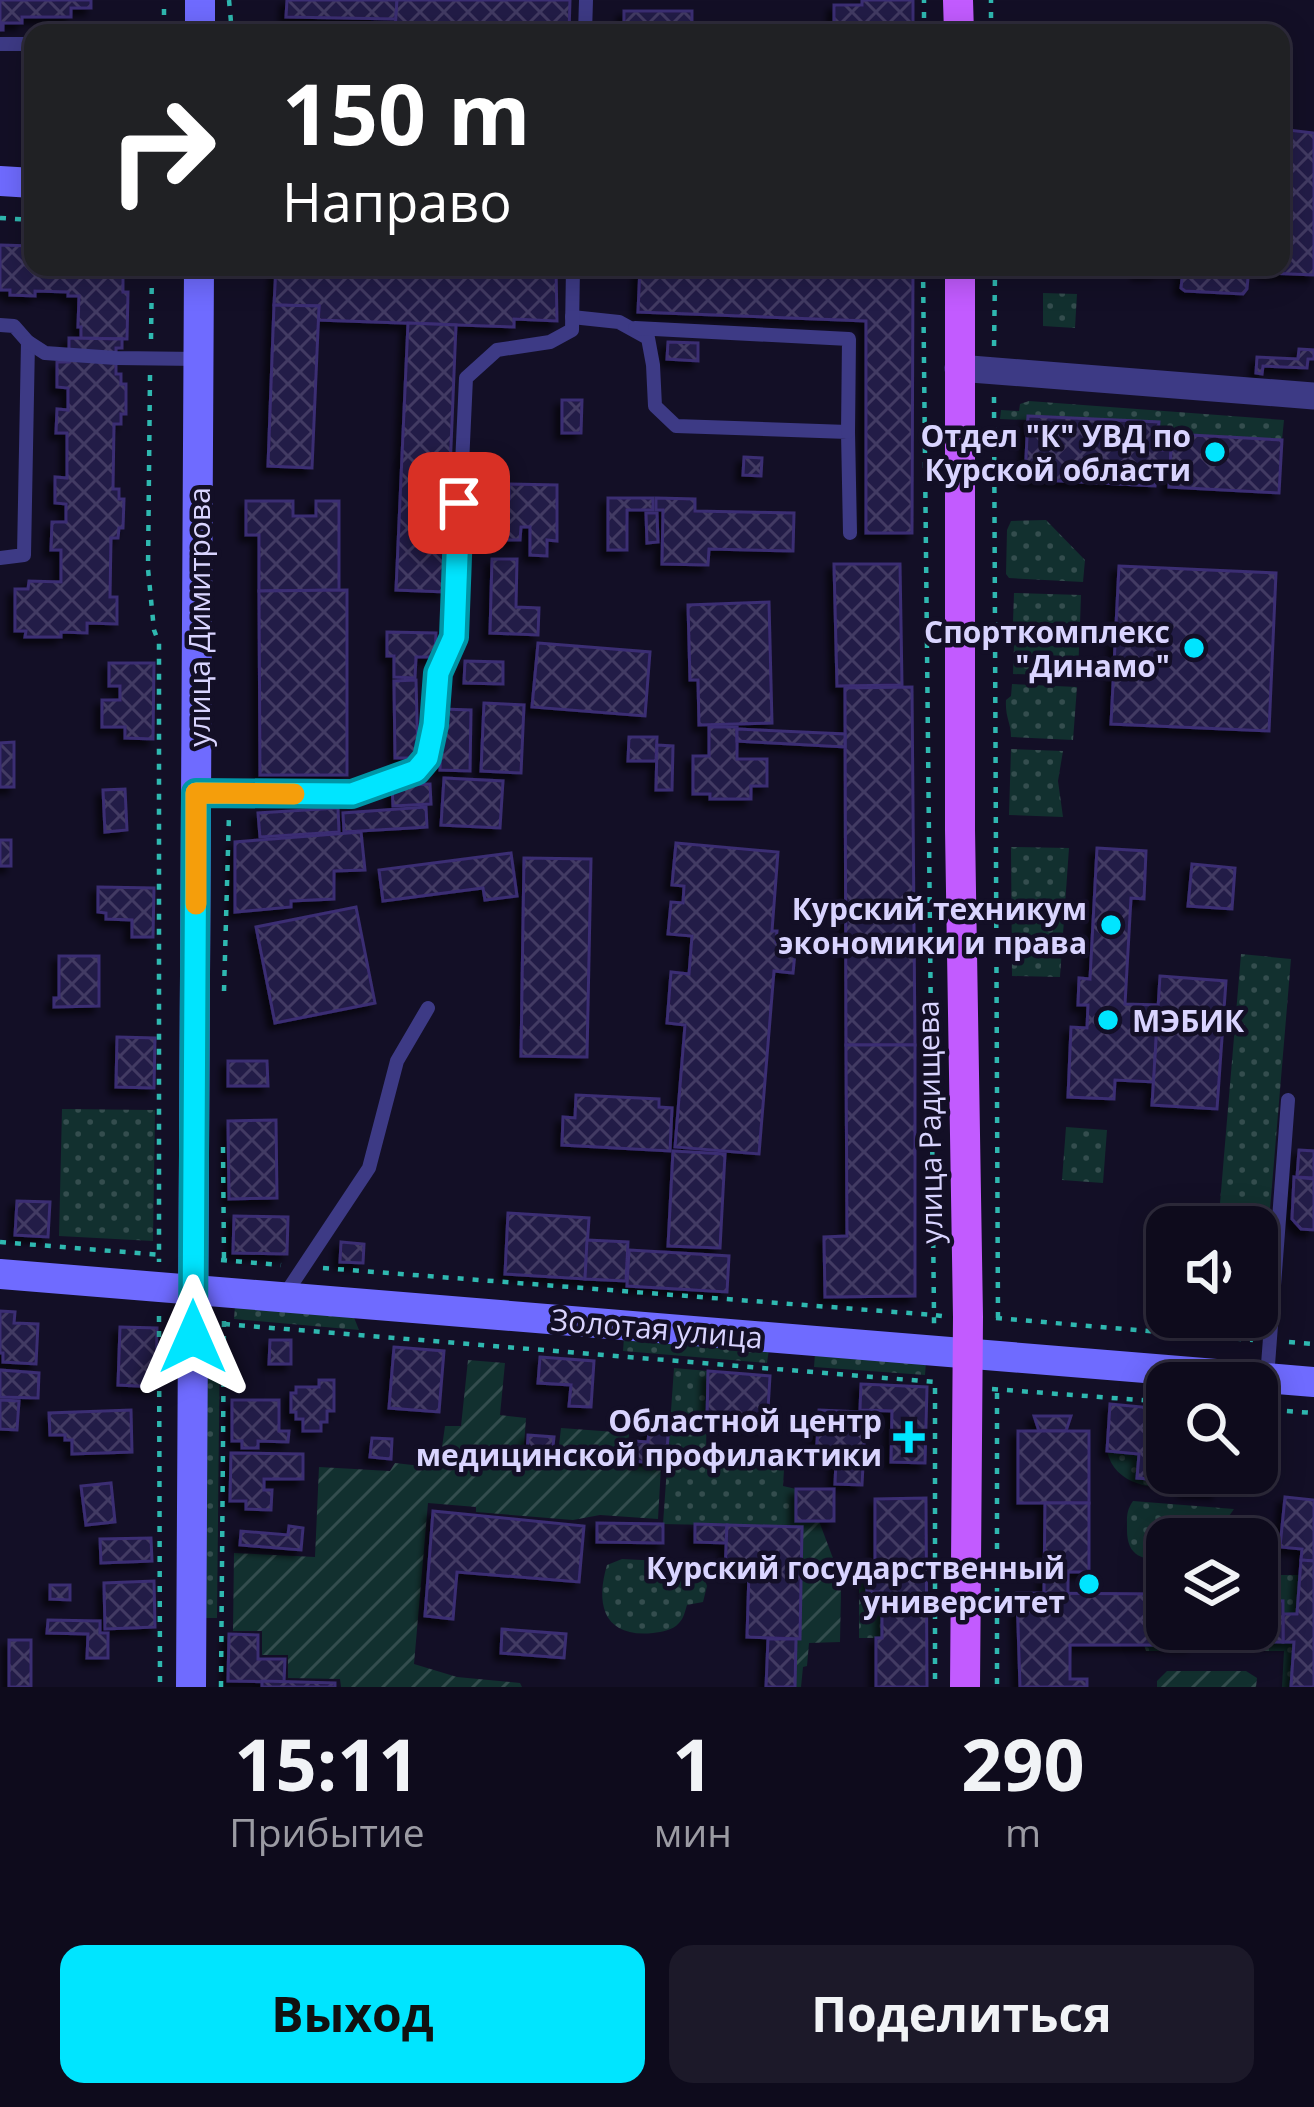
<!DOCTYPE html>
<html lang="ru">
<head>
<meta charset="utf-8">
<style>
	body { margin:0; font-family:"Open Sans",sans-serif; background:#1c1929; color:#f1f3f6; height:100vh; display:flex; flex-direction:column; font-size:45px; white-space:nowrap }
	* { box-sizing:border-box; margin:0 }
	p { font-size:39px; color:#9b9ba3 }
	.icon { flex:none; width:66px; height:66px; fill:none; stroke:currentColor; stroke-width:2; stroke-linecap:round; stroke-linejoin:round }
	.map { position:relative; height:1687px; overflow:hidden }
	.side { display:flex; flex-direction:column; background:#0e0b1c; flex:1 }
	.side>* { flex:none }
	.banner { position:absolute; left:24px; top:24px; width:1266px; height:252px; border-radius:24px; box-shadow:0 6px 30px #0003,0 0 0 3px #2e2b3b; background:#202124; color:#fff; overflow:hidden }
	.buttons { position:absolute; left:1146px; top:1206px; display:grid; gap:24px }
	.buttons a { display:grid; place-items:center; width:132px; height:132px; border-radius:24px; background:#0e0b1c; box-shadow:0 6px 30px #0003,0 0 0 3px #2e2b3b; font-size:60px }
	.pin { position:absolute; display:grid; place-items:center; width:102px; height:102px; color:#fff; margin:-51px; border-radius:24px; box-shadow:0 6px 18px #0006 }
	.me { position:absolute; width:132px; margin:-66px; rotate:0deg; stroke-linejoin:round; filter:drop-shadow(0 0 9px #0008) }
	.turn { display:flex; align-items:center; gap:42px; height:252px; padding:0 60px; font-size:54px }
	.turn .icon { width:156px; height:156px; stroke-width:2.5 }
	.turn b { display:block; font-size:84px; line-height:102px }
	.eta { display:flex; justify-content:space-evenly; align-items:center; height:204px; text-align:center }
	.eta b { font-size:72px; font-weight:700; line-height:84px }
	.button { display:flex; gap:24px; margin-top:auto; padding:24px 60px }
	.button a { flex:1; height:138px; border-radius:24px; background:#00e5ff; color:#111; font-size:48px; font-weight:700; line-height:138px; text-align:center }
	.button a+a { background:#1c1929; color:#f1f3f6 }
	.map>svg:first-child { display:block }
	.grass { fill:url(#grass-dots) }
	.garden { fill:url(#garden-furrows) }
	.building { fill:url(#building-cross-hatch); stroke:#3b2d73; stroke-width:3; filter:url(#shadow) }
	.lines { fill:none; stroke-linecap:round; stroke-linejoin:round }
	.path { stroke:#2fb8b0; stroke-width:4.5; stroke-dasharray:6 9; stroke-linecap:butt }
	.lane { stroke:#3d3a85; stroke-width:14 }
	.street { stroke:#3d3a85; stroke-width:27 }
	.secondary { stroke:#6f6bff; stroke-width:30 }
	.primary { stroke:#c25bff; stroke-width:30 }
	.route-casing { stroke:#0095a6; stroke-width:30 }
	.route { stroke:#00e5ff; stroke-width:21 }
	.slow { stroke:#f59e0b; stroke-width:21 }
	.poi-dot { fill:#00e5ff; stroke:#130f26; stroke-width:4.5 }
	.labels { text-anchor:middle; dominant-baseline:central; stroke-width:9; stroke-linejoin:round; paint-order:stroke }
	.poi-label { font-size:30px; font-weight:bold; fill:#d9d4ff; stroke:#130f26; text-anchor:end }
	.street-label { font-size:30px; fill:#d9d4ff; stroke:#130f26 }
</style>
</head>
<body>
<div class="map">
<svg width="1314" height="1687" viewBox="0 0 1314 1687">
	<defs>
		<pattern id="grass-dots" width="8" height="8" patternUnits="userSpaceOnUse" patternTransform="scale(3)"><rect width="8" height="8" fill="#12302f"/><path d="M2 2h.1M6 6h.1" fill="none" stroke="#344d4e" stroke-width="1.8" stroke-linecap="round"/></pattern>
		<pattern id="garden-furrows" width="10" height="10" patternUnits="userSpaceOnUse" patternTransform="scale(3)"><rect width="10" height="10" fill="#12302f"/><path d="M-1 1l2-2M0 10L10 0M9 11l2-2" fill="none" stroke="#344d4e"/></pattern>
		<pattern id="building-cross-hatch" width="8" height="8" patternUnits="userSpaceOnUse" patternTransform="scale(3)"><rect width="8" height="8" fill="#241b47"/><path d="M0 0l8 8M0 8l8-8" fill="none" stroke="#433b63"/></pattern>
		<filter id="shadow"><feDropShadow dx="-6" dy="6" stdDeviation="3" flood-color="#0009"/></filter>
	</defs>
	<rect width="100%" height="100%" fill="#130f26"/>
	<g class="grass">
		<polygon points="1043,293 1077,294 1075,328 1043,326"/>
		<polygon points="1029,401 1284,420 1282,440 1173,434 1170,450 1157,450 1158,422 1029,416 1028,420 1000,419 1001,410 1019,411 1020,404"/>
		<polygon points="1046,520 1085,560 1083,582 1009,578 1006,574 1007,530 1011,521"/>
		<polygon points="1014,593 1081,595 1080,624 1013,622"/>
		<polygon points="1014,644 1079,647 1078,676 1013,674"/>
		<path d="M1012,684L1077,687L1073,740L1011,737C1011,722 1005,718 1006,700L1011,696Z"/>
		<polygon points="1011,749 1063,751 1058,781 1063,817 1009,815"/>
		<polygon points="1011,847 1069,848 1060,977 1012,976"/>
		<polygon points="1241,954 1291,959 1265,1269 1257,1268 1257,1227 1218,1227"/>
		<polygon points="62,1109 155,1110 153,1241 59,1236"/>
		<polygon points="1066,1127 1107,1130 1103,1183 1062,1180"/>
		<polygon points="235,1306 353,1315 359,1330 234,1319"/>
		<polygon points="207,1330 220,1330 217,1618 204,1618"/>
		<polygon points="624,1337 769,1349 767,1363 623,1351"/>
		<polygon points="815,1354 926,1362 925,1375 814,1367"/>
		<polygon points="674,1368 708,1371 706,1448 785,1453 783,1486 796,1489 796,1527 663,1524"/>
		<path d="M1107,1451L1139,1454L1138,1478L1185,1481V1490C1154,1488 1115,1487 1107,1451Z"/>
		<path d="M1133,1501L1234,1509L1213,1539H1167V1560C1143,1560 1127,1557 1127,1530C1127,1517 1126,1511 1133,1501Z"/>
		<path d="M622,1559L682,1562L702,1572L707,1586L703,1602L687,1605C685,1611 684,1618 679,1623C673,1630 662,1632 653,1633C604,1638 595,1605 607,1565Z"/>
		<polygon points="859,1567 867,1567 867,1592 882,1592 882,1638 859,1638"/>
		<polygon points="1257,1575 1300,1575 1297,1614 1283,1614 1282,1601 1257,1600"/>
		<polygon points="1192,1641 1294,1642 1291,1687 1282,1687 1284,1651 1146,1651 1144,1645 1192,1645"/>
	</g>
	<g class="garden">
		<polygon points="468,1360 505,1363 500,1415 526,1418 523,1460 557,1462 561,1428 629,1433 627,1466 661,1467 658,1519 600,1515 573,1520 476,1512 476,1507 428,1503 414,1664 457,1677 520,1683 522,1687 341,1687 340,1679 288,1678 288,1655 262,1655 262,1631 233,1631 234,1553 315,1557 319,1467 390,1471 395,1463 439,1468 445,1426 461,1426"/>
		<polygon points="796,1521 819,1521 837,1569 841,1592 840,1642 809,1643 807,1666 803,1667 801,1687 795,1687 796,1639 800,1638 802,1528 796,1527"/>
		<polygon points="1167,1671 1246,1671 1257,1678 1256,1687 1157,1687 1157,1681"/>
	</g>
	<g class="building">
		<polygon points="0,0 91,0 91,8 71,8 71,17 22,17 22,23 3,23 3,30 0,30"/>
		<polygon points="287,0 397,0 396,19 286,17"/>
		<polygon points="397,0 570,0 569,33 395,30"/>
		<polygon points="862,0 913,0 913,33 834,33 834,5 862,5"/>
		<polygon points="624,11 692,11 692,33 624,31"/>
		<polygon points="1288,130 1314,133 1314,275 1267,273 1257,268 1281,267 1281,131"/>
		<polygon points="0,245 33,246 33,267 123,267 123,292 128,292 127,339 81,338 81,327 78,327 79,296 68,296 68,292 35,291 35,296 10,295 10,290 0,290"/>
		<polygon points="276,267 556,267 557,321 514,319 514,327 318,320 319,306 274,305"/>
		<polygon points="640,267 913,268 912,533 866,533 866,321 638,312"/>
		<polygon points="1249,267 1247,289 1243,294 1185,291 1181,288 1183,270 1161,269 1156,273 1139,273 1136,268"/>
		<polygon points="274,305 319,306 312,468 268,466"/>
		<polygon points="408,323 456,325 445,592 396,590"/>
		<polygon points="69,338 122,339 122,348 116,348 116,374 121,374 121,384 126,384 126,414 121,414 121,424 114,424 113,489 119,489 119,499 124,499 123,528 119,528 118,538 111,538 110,597 117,597 117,624 87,623 87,633 61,632 61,637 25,637 26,631 15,631 15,589 28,589 29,581 61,582 61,550 51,550 52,522 66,522 66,504 55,503 55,477 67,478 67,433 56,433 57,409 68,410 68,388 57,387 57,362 69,362"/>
		<polygon points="668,342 698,343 698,361 667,359"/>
		<polygon points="1299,349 1314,350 1314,359 1308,359 1307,368 1263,366 1262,374 1256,373 1257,357 1298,359"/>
		<polygon points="562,400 582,400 581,433 562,433"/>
		<polygon points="1028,416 1159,422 1157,450 1171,450 1170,471 1156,471 1155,486 1025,479"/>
		<polygon points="1172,434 1282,440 1279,493 1169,487"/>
		<polygon points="744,457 762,458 761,476 743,475"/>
		<polygon points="509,484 557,485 557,541 547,540 547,556 530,555 530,527 521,527 520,540 491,540 491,498 509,499"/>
		<polygon points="608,498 653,498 653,510 627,510 627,550 608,550"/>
		<polygon points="656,498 695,499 695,511 794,513 793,551 709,549 708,565 662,564 663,510 656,510"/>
		<polygon points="246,501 293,501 293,516 316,516 316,501 339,501 339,590 259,591 259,535 246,535"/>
		<polygon points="646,513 657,513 658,542 647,543"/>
		<polygon points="492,559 517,559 516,607 539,608 538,635 490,633"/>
		<polygon points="834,564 900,564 902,685 837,686"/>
		<polygon points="1119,566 1276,573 1269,731 1111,724"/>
		<polygon points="347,590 347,775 260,775 259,591"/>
		<polygon points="769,602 772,723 699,725 698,680 690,680 688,605"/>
		<polygon points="387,632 436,633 435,657 416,657 415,678 394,677 394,656 387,656"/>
		<polygon points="538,643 650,652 645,716 532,707"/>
		<polygon points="465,661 503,662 503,684 464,683"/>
		<polygon points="109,663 154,663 153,739 125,738 125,727 102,727 102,700 120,700 120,686 109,686"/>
		<polygon points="416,680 418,758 395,758 394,681"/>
		<polygon points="912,687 915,1045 846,1045 845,688"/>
		<polygon points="484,703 524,705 521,773 481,771"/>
		<polygon points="442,709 471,710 470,771 440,770"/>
		<polygon points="709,727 737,727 737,759 767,759 767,786 751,786 751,799 710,799 710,794 693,794 693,756 709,756"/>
		<polygon points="737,729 845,734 845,747 737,741"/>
		<polygon points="629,737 657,737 656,761 628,761"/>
		<polygon points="14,742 14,787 0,787 0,743"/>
		<polygon points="657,745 673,746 672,790 656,790"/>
		<polygon points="444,778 503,781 500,828 441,825"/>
		<polygon points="430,784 431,804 393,806 392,785"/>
		<polygon points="125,789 127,830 105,832 103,790"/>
		<polygon points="426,807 427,827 344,832 343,813"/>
		<polygon points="338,808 339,832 260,837 258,813"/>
		<polygon points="361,832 365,870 334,871 334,899 291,901 291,907 235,912 235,842"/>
		<rect x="0" y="840" width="11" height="26"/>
		<polygon points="676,843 778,852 772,931 777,931 776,942 796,943 793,973 774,971 759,1154 675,1147 685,1025 667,1023 671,972 689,974 692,936 668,934 671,902 683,903 684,886 672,885"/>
		<polygon points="1097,848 1146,851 1144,899 1131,898 1125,1004 1158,1005 1154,1082 1115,1080 1114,1099 1068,1097 1071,1027 1087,1028 1088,1005 1078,1005 1079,978 1090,979"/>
		<polygon points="511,853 517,896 485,900 483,888 383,901 379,870"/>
		<polygon points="524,858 591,859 587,1057 521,1056"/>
		<polygon points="1192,864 1235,868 1232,909 1188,906"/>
		<polygon points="98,887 154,888 153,937 132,937 132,920 106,919 106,913 98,912"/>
		<polygon points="356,907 375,1003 275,1023 256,927"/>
		<polygon points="59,956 99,956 99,1006 54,1007 54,998 59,998"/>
		<polygon points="1160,976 1226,981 1217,1109 1152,1105"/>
		<polygon points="117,1037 155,1038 154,1088 116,1087"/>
		<polygon points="846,1045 915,1045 915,1296 825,1297 824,1237 847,1236"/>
		<polygon points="228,1061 267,1061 268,1086 228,1086"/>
		<polygon points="576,1095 659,1099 659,1107 672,1108 670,1151 562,1145 563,1117 575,1118"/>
		<polygon points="276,1120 277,1198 229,1199 228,1121"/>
		<polygon points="1299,1150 1314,1151 1314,1178 1297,1177"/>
		<polygon points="673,1151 725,1154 720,1248 668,1246"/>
		<polygon points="1294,1177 1314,1179 1314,1230 1301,1229 1292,1219"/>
		<polygon points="17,1201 50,1202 48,1237 15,1235"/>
		<polygon points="508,1213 589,1218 585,1279 505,1274"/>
		<polygon points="234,1216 288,1217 287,1254 233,1253"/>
		<polygon points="587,1240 628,1242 626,1281 585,1279"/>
		<polygon points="341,1242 364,1244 363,1263 340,1262"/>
		<polygon points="629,1250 729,1256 727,1292 627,1286"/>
		<polygon points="0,1311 15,1312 14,1323 38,1324 36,1364 3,1362 3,1353 0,1353"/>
		<polygon points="120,1327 157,1328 156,1387 118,1385"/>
		<polygon points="270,1340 291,1340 291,1364 269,1364"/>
		<polygon points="394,1347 444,1351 439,1412 389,1408"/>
		<polygon points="540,1357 594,1361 591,1407 569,1406 571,1385 538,1383"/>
		<polygon points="0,1370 39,1373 38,1398 0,1397"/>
		<polygon points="708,1371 770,1376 767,1426 707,1422"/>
		<polygon points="319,1380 334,1380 334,1411 327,1411 327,1422 321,1422 321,1431 303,1431 303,1419 296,1419 296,1412 291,1412 291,1393 296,1393 296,1387 319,1387"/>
		<polygon points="861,1384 927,1387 925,1463 891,1462 892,1411 860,1410"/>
		<polygon points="0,1400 19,1401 17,1430 0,1429"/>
		<polygon points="232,1400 279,1400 279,1431 289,1431 288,1442 258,1441 258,1448 242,1448 242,1441 232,1441"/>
		<polygon points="1110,1404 1153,1408 1151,1429 1167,1430 1167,1473 1233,1473 1232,1485 1137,1478 1139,1454 1107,1451"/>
		<polygon points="131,1410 132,1452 72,1454 72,1440 65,1440 65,1435 50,1435 49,1413"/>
		<polygon points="819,1410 860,1412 860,1427 865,1427 862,1485 835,1484 836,1461 816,1459"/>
		<polygon points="1257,1415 1272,1416 1268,1459 1257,1459"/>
		<polygon points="1034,1416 1071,1416 1066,1431 1039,1431"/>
		<polygon points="650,1421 669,1423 666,1464 632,1461 634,1441 648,1442"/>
		<rect x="1018" y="1431" width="71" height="72"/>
		<polygon points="528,1435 554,1437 552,1457 527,1455"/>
		<polygon points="372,1438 392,1439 391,1459 370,1457"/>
		<polygon points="231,1453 303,1454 303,1479 264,1479 264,1490 272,1490 271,1510 246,1509 246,1501 230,1501"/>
		<polygon points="1185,1481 1217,1484 1217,1492 1185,1490"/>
		<polygon points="111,1483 115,1522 86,1525 81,1486"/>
		<rect x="796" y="1489" width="38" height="32"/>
		<polygon points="1285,1497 1314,1500 1314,1561 1301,1560 1302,1549 1280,1547"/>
		<polygon points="926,1498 927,1687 876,1687 876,1638 882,1638 882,1592 867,1592 867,1567 875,1567 875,1499"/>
		<polygon points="1045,1503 1089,1503 1089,1572 1068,1572 1068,1593 1044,1593"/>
		<polygon points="433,1511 584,1526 579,1582 457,1572 453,1619 425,1616"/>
		<polygon points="597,1523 663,1524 663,1543 597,1542"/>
		<polygon points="695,1524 727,1525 726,1543 695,1542"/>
		<polygon points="727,1525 802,1527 800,1639 747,1637 749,1572 725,1572"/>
		<polygon points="289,1526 303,1528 301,1550 240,1545 241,1531 288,1535"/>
		<polygon points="1157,1530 1187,1531 1187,1539 1167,1539 1167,1552 1156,1552"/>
		<polygon points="151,1538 152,1561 101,1563 100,1539"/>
		<polygon points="1301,1560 1314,1561 1314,1687 1291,1687 1294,1642 1283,1642 1283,1614 1297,1614"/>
		<polygon points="154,1581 155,1627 105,1629 104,1583"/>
		<polygon points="50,1585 70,1585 70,1600 50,1599"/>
		<polygon points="1017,1593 1167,1594 1167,1629 1192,1629 1192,1645 1070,1645 1070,1679 1087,1679 1087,1687 1020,1687"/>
		<polygon points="1257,1600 1283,1601 1283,1642 1192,1641 1192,1629 1257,1629"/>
		<polygon points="48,1620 100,1621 100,1633 108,1633 108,1658 87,1658 88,1634 47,1633"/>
		<polygon points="502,1629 566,1634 564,1658 501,1653"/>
		<polygon points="229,1634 258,1635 258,1659 285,1659 284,1682 228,1681"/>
		<polygon points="768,1639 796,1639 795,1687 766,1687"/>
		<rect x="9" y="1640" width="22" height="47"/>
		<polygon points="262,1681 335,1683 335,1687 262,1687"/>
	</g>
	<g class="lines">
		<g class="path">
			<polyline points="229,0 232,33"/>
			<polyline points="164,15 164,0"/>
			<polyline points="924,33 924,0"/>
			<polyline points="991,33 991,0"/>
			<polyline points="0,218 33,220"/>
			<polyline points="923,267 934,1315 942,1316"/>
			<polyline points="989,267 995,275 994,349"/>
			<polyline points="151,339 152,267"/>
			<polyline points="150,375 148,569 154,630 159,643 159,1262"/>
			<polyline points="994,397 998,1321"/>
			<polyline points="224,991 229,814"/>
			<polyline points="223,1147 224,1261"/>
			<polyline points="0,1242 162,1255"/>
			<polyline points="221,1260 281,1265"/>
			<polyline points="323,1268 934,1315 934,1326"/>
			<polyline points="159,1316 160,1687"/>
			<polyline points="996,1318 1253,1340"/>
			<polyline points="224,1324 935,1382"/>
			<polyline points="1289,1342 1314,1344"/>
			<polyline points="935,1388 935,1687"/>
			<polyline points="992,1389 1167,1402"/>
			<polyline points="997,1393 997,1687"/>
			<polyline points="1257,1409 1314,1413"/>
			<polyline points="221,1687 224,1321"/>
		</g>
		<g class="lane">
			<polyline points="112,33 121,30 200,33"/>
			<polyline points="585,33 586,0"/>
			<polyline points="0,44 33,44"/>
			<polyline points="572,317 619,322 648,338 653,365 655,406 676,426 848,432 850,533"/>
			<polyline points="0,325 14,326 28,342 24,555 0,558"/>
			<polyline points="635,328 849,339 848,432"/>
			<polyline points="28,342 45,353 116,358 199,359"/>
			<polyline points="197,793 352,794 415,771 427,758 434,725 438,673 454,637 466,378 497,350 550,342 572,330 573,267"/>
			<polyline points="284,1296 369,1168 397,1061 428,1008"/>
			<polyline points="1267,1378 1288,1100"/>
		</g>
		<polyline class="street" points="958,368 1314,396"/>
		<g class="secondary">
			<polyline points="200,33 200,0"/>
			<polyline points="0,181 33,183"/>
			<polyline points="0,1274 1314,1382"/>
			<polyline points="191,1687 199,267"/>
		</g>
		<g class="primary">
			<polyline points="958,0 959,33"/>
			<polyline points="960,267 960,830 968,1317 965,1687"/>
		</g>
	</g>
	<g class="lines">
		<defs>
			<polyline id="route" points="193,1337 196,793 352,794 416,771 427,758 434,725 438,673 454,637 459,503"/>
		</defs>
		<use href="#route" class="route-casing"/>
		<use href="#route" class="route"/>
		<polyline class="slow" points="196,904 196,793 294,794"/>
	</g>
	<g class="poi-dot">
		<circle cx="1215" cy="452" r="12"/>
		<circle cx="1194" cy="648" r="12"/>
		<circle cx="1111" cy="925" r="12"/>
		<circle cx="1108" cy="1020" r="12"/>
		<path d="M903 1419h12v12h12v12h-12v12h-12v-12h-12v-12h12z"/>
		<circle cx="1089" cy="1584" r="12"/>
	</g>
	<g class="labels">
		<g class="poi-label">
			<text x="1191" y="435">Отдел "К" УВД по<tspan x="1191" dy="34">Курской области</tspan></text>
			<text x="1170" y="631">Спорткомплекс<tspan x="1170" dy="34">"Динамо"</tspan></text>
			<text x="1087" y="908">Курский техникум<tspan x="1087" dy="34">экономики и права</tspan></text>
			<text x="1132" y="1020" text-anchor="start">МЭБИК</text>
			<text x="882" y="1420">Областной центр<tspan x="882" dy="34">медицинской профилактики</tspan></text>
			<text x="1065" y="1567">Курский государственный<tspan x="1065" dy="34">университет</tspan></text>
		</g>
		<g class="street-label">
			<text transform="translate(198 617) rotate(-90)">улица Димитрова</text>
			<text transform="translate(929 1122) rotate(-91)">улица Радищева</text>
			<text transform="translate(657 1328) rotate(5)">Золотая улица</text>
		</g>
	</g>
</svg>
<div class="buttons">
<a><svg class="icon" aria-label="sound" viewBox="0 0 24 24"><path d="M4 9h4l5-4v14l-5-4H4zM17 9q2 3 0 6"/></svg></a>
<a><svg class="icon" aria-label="search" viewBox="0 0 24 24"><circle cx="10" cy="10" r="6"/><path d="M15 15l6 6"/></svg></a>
<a><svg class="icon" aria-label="layers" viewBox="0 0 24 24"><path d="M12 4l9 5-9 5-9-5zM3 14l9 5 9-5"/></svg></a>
</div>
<div class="pin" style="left:459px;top:503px;background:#d93025"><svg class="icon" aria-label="arrive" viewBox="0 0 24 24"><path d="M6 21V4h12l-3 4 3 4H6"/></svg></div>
<svg class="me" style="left:193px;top:1337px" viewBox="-20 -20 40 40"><path d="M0-17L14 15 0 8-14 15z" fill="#00e5ff" stroke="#fff" stroke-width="4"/></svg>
<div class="banner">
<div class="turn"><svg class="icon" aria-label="right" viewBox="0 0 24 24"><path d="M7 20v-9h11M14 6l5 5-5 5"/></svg><div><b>150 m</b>Направо</div></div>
</div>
</div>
<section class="side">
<div class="eta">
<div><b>15:11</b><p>Прибытие</p></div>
<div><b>1</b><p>мин</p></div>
<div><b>290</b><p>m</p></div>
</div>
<div class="button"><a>Выход</a><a>Поделиться</a></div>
</section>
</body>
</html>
